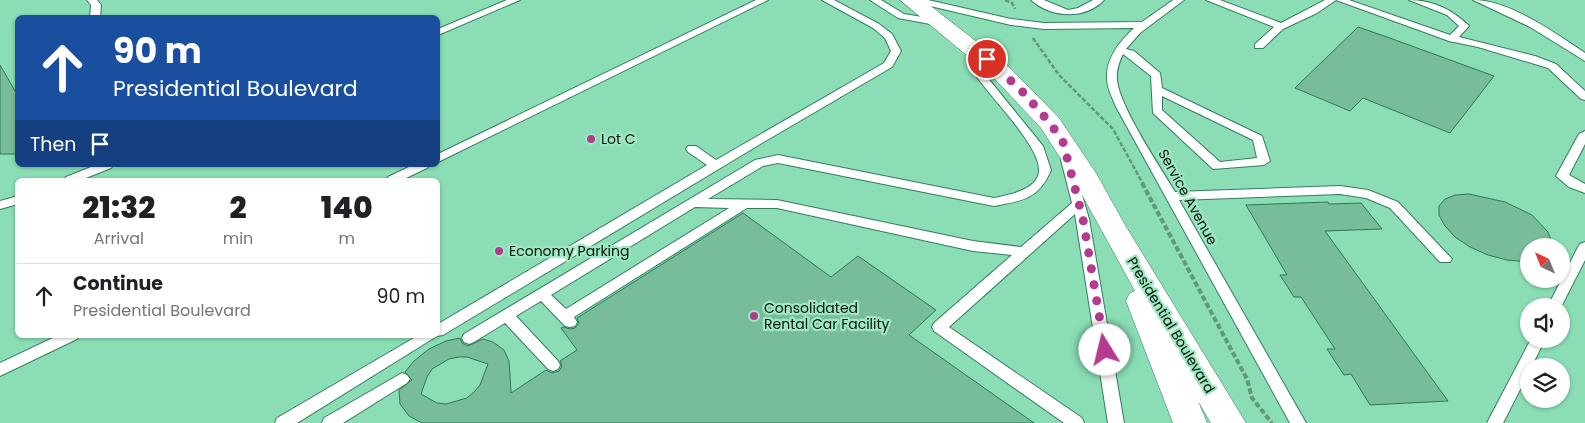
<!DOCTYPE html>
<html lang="en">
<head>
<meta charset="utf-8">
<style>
	body { margin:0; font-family:Poppins,sans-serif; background:#f2f2f2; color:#202124; height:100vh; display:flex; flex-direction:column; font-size:19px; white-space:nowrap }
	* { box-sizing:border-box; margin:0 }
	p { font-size:16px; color:#757577 }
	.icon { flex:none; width:28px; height:28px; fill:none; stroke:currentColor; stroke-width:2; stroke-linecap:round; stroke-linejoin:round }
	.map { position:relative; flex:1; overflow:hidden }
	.panel { position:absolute; left:15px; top:178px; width:425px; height:160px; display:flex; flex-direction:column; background:#fff; border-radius:8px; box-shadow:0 1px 4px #0004 }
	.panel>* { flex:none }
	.hud { position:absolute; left:15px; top:15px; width:425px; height:152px; border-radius:8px; box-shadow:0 1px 4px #0004; background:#1a4fa0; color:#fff; overflow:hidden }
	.needle { width:32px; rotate:317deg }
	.tools { position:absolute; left:1520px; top:238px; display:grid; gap:10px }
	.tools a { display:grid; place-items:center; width:50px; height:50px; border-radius:50%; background:#fff; box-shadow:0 1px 4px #0004; font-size:25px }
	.pin { position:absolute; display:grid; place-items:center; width:42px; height:42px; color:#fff; margin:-21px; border:2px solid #fff; border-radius:50%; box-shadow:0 1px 5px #0007 }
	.me { position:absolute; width:55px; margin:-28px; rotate:351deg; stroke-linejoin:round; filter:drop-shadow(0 0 4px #0008) }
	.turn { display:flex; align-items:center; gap:18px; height:105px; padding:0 15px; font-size:22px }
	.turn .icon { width:65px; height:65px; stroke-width:2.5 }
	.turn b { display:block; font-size:35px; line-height:42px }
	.then { display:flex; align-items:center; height:48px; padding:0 15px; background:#0003; gap:10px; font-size:19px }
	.eta { display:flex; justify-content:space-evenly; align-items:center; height:85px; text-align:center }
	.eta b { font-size:30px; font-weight:800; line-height:35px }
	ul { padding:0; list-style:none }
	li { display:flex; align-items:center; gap:15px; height:65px; padding:0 15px; border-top:1px solid #e0e0e0 }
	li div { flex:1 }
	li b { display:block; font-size:19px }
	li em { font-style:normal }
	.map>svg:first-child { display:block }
	.built { fill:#8addb5; fill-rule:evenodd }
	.building { fill:#78bd9b; stroke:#2e7858; fill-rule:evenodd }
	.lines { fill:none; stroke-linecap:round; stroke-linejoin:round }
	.service-casing { stroke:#347d5d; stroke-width:2 }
	.secondary-casing { stroke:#347d5d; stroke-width:1 }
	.path-far1 { stroke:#62977c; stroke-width:2.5; stroke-dasharray:4.5 2; stroke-linecap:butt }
	.path { stroke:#62977c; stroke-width:4; stroke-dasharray:5.5 2.5; stroke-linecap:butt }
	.service { fill:#fff; fill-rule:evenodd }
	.secondary { fill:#fff; fill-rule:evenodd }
	.route { stroke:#b33a8e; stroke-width:9; stroke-dasharray:0 16.2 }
	.poi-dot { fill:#b33a8e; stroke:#9fe8c3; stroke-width:2 }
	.labels { text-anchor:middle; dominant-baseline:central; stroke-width:4.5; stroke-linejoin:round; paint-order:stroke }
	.poi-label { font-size:14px; fill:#001509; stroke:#9fe8c3; text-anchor:start }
	.street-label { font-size:14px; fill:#001509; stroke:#9fe8c3 }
</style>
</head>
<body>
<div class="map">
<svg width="1585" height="423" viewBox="0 0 1585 423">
	<rect width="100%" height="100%" fill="#9fe8c3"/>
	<path class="built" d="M0,0H1585V423H0ZM18,18H438V165H18ZM18,180H438V335H18ZM1529,246H1561V279H1529ZM1529,306H1561V339H1529ZM1529,366H1561V399H1529Z"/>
	<g class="building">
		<polygon points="1358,27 1387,37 1494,76 1450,133 1363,98 1350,111 1295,88"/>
		<polygon points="0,65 18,96 18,154 0,154"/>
		<polygon points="1469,194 1505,202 1532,215 1548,232 1553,246 1529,246 1529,262 1507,260 1488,255 1470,247 1455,237 1445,226 1439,215 1439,206 1445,199 1455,195"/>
		<polygon points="1328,202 1329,204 1361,203 1382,229 1325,231 1448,401 1370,405 1351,374 1344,375 1327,349 1335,349 1301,297 1294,297 1280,275 1287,275 1246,205"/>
		<path d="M743,213L831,277L858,256L936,310L909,335L1034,423H422L409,416L400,404L399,390L412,380L405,372L414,361L429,349L446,341L460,338L462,343L468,346L483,339L493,342L504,350L509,361L511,393L546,370L552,373L559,371L562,366L560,361L577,350L561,328L563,327L570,329L575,328L579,323L577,318ZM459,357H467L488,364L480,385L474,392L467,398L446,404L437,403L421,394L427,377L432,369L449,359Z"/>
	</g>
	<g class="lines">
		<defs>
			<g id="service">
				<polygon points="87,0 97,0 101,5 100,18 90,18 91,5"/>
				<polygon points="507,0 520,0 438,35 438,29"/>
				<polygon points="756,0 768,0 438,162 438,154"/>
				<polygon points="822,0 834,0 879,24 892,34 901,51 892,67 762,143 443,335 437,336 297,423 275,423 277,418 419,335 438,335 438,324 707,165 688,152 686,149 688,146 696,146 716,160 884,63 891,51 885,38 873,28"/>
				<polygon points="870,0 881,0 904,14 941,20 946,23 941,26 898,18"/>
				<path d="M911,0H928L1011,19L1044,23L1142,22L1173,0H1184L1140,33L1126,49L1134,51L1160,73L1162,88L1262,136L1270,161L1264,165L1213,169L1153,113L1151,76L1123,54C1119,62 1116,71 1117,81C1121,109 1159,165 1175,192L1340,186L1368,190L1398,202L1452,259L1450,262H1440L1390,208L1366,198L1340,194L1179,200L1306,423H1290L1115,105C1112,96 1107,88 1107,78C1106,58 1120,41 1134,28L1044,29L1011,25L913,2ZM1162,96L1253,140L1257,158L1220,162L1162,110Z"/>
				<path d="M1031,0H1044L1068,10L1078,8L1093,0H1104C1085,20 1051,18 1031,0Z"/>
				<path d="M1206,0H1220L1281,23L1325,0H1349L1450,35L1459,26L1447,15L1409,0C1432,0 1451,9 1467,24L1469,26L1459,37L1535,56L1556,64L1585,91V100L1581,99L1548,68L1478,47L1449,41L1336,0L1317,13L1283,29L1263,48H1255V44L1274,27Z"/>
				<path d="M1473,0C1510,0 1555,33 1585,53V61L1530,27Z"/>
				<path d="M987,56L992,59L987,77L1043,146L1051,170C1039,199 1022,201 994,206L778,163L763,166L708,199L777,200L973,241L1021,247L1072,203L1061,160L1067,156L1071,157L1089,219L1124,423H1108L1075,214L949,327L1082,418L1084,423H1064L934,331L932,327L934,323L1012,255L973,251L777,208H747L574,317L577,322L575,326L570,327L565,326L541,301L516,316L558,361L560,365L558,369L553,371L548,369L505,323L474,342L469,344L464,342L462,338L464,334L755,160L778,155L994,198C1009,195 1040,189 1039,169C1038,144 992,99 977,77L982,59ZM695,207L729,208L566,309L551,295Z"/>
				<polygon points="1585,131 1585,144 1569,175 1585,184 1585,193 1569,187 1556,176 1579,134"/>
				<polygon points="96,165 113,165 111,168 81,180 64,180 66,177"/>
				<polygon points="413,165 429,165 427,168 402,180 386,180 388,177"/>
				<polygon points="18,196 18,204 0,209 0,201"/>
				<polygon points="1585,242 1585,260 1561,307 1548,306 1578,247 1580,244"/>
				<polygon points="59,335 79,335 77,339 0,376 0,363"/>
				<polygon points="1531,339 1545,339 1532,366 1529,366 1529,372 1503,423 1487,423"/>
				<polygon points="402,373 407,375 410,379 407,383 343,423 322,423 324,418"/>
			</g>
			<polygon id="secondary" points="900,0 923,0 1009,67 1059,118 1096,173 1125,225 1246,423 1211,423 1198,401 1207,423 1173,423 1126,301 1130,293 1135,291 1070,173 1041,128 993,77"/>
		</defs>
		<use href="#service" class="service-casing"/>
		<use href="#secondary" class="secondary-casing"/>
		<g class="path-far1">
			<polyline points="1005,0 1012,3 1015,9"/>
			<polyline points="1033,38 1059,75 1113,129 1143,184"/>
		</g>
		<polyline class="path" points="1142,183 1247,379 1252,398 1272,423"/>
		<use href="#service" class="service"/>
		<use href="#secondary" class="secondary"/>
	</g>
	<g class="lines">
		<polyline class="route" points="987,59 1021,90 1050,123 1063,142 1083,219 1105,350"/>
	</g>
	<g class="poi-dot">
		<circle cx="591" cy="139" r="5"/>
		<circle cx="499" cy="251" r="5"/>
		<circle cx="754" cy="316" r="5"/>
	</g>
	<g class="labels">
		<g class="poi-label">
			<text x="601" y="139">Lot C</text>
			<text x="509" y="251">Economy Parking</text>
			<text x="764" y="308">Consolidated<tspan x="764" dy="16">Rental Car Facility</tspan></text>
		</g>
		<g class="street-label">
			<text transform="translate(1188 197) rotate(61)">Service Avenue</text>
			<text transform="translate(1171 325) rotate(59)">Presidential Boulevard</text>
		</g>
	</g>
</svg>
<div class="tools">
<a><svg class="needle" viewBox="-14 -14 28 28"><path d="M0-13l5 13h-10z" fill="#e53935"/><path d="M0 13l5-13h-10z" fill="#757577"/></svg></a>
<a><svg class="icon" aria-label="sound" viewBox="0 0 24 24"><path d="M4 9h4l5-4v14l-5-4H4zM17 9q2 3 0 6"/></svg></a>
<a><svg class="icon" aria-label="layers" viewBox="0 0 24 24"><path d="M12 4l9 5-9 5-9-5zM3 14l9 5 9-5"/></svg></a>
</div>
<div class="pin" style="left:987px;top:59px;background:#d93025"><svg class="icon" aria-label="arrive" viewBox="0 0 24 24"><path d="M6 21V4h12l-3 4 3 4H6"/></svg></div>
<svg class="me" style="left:1105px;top:350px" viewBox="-20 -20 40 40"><circle r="19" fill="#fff"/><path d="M0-13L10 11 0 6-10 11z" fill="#b33a8e"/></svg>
<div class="hud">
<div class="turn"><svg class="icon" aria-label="ahead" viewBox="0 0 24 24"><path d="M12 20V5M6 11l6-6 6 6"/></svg><div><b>90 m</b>Presidential Boulevard</div></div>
<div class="then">Then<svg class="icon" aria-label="arrive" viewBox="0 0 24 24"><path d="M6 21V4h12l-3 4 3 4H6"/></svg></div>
</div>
<section class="panel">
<div class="eta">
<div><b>21:32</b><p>Arrival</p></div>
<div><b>2</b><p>min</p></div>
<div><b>140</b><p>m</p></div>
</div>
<ul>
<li><svg class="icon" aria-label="ahead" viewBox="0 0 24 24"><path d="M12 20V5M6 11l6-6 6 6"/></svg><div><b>Continue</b><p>Presidential Boulevard</p></div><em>90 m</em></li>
</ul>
</section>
</div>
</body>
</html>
